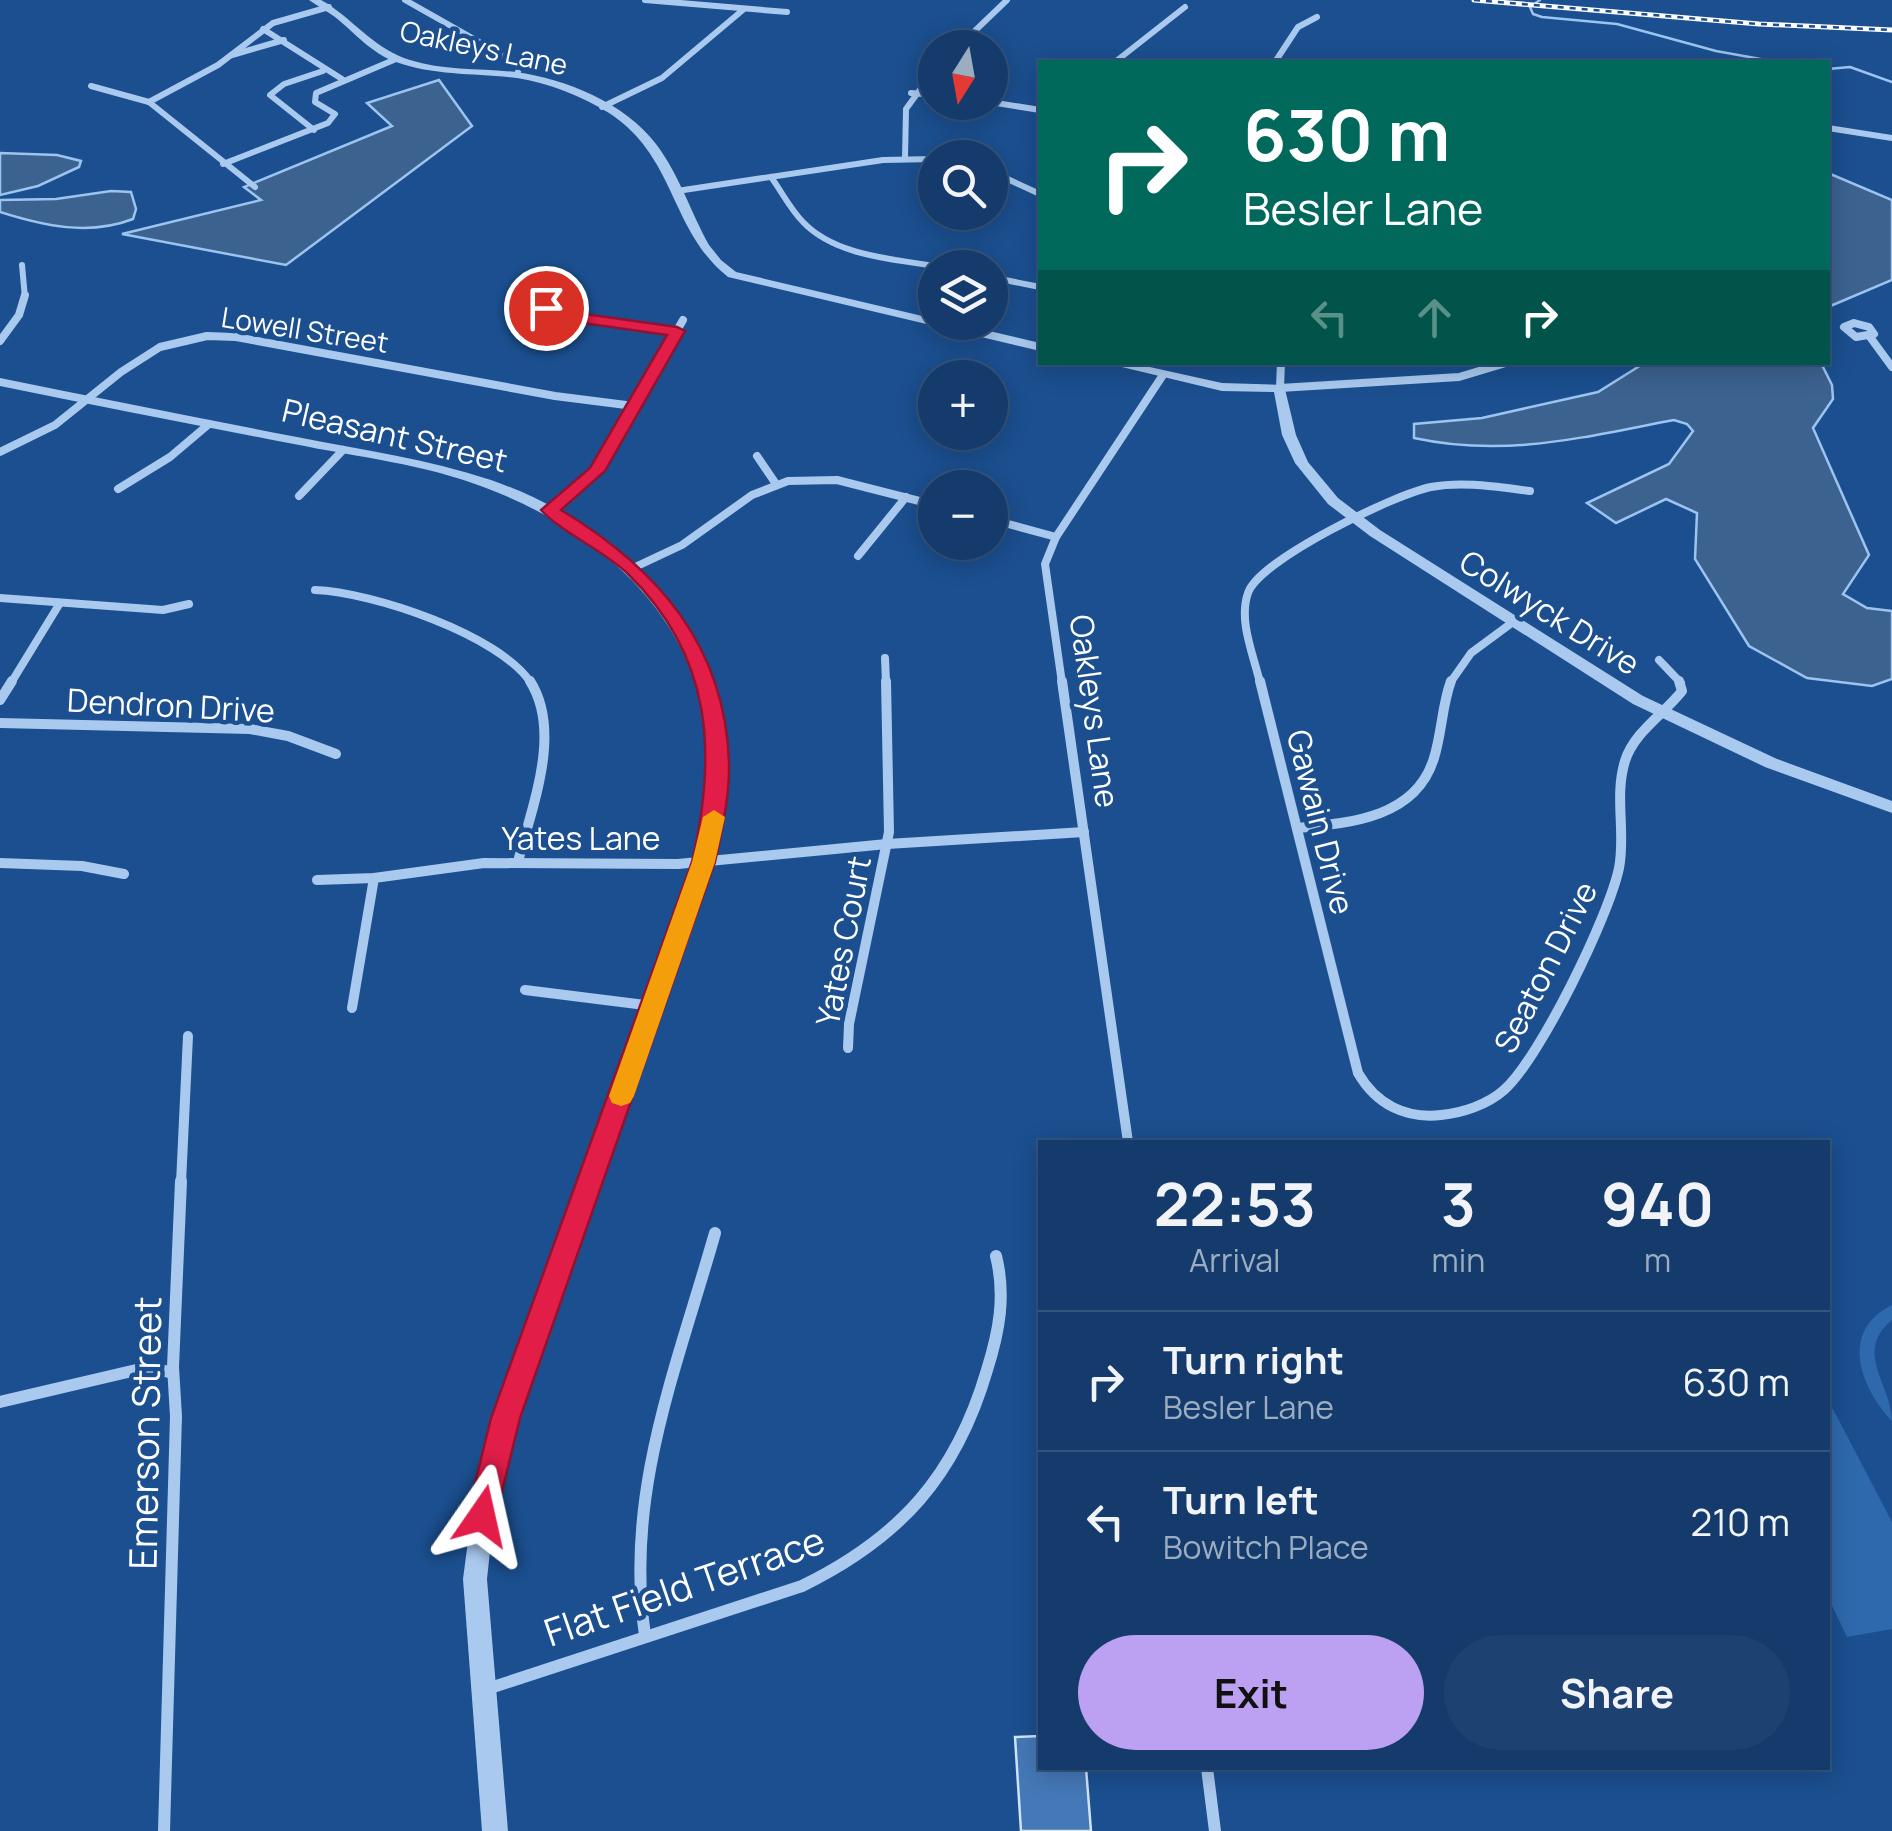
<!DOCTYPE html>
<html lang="en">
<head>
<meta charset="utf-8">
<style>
	body { margin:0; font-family:Manrope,sans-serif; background:#1d4271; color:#f1f3f6; height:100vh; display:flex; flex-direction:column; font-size:38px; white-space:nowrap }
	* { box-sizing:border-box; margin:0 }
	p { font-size:32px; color:#9dadc1 }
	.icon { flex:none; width:55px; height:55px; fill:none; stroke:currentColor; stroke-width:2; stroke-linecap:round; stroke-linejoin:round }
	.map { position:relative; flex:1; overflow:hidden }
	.sheet { position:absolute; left:1038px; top:1140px; width:792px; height:630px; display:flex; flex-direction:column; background:#143b6b; border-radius:0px; box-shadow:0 5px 25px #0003,0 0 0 2px #33557e }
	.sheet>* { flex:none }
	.hud { position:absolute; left:1038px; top:60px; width:792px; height:305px; border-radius:0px; box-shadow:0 5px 25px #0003,0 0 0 2px #33557e; background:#00695c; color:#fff; overflow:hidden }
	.needle { width:65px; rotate:191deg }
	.buttons { position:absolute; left:918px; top:30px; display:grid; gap:20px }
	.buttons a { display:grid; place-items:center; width:90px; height:90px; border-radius:50%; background:#143b6b; box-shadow:0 5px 25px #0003,0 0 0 2px #33557e; font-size:50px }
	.pin { position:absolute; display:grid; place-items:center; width:85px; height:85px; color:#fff; margin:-42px; border:5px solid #fff; border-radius:50%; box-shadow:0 2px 10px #0007 }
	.me { position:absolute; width:110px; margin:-55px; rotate:11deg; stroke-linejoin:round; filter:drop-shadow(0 0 8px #0008) }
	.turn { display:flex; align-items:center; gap:35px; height:210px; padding:0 40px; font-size:45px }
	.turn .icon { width:130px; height:130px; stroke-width:2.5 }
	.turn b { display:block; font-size:70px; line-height:85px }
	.lanes { display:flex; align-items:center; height:95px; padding:0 40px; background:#0003; justify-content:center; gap:50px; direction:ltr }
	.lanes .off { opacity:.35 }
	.eta { display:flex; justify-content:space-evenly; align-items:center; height:170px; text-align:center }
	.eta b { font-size:60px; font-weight:700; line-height:70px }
	.button { display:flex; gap:20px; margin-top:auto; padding:20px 40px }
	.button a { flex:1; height:115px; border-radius:60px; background:#bca0f2; color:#111; font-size:40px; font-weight:700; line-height:115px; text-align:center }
	.button a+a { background:#1d4271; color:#f1f3f6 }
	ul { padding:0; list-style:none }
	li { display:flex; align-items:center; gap:30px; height:140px; padding:0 40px; border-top:2px solid #33557e }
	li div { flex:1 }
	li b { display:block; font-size:38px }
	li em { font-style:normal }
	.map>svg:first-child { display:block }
	.green { fill:#2e69ad }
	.water { fill:#3c6290; stroke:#9cc4f0; stroke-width:2.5 }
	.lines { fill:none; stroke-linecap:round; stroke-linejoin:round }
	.stream { stroke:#9cc4f0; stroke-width:2.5 }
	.building { fill:#4478b7; stroke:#cfe3fa; stroke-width:2.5 }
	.minor-far3 { stroke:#a9c9ee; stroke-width:6 }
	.minor-far2 { stroke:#a9c9ee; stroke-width:8 }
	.minor-far1 { stroke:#a9c9ee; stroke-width:10 }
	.minor { stroke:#a9c9ee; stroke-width:12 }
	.tertiary { fill:#a9c9ee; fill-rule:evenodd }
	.rail-casing { stroke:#fff; stroke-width:5 }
	.rail { stroke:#1b4f8f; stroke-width:2.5; stroke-dasharray:6; stroke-linecap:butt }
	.route { fill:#e11d48; stroke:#92132f; stroke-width:2.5 }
	.slow { fill:#f59e0b }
	.labels { text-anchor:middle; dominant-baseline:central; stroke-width:9; stroke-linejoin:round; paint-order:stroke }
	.far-street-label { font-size:28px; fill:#fff; stroke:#1b4f8f }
	.street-label { font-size:32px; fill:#fff; stroke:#1b4f8f }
	.near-street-label { font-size:38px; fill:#fff; stroke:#1b4f8f }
</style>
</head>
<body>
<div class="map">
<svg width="1892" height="1831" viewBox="0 0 1892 1831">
	<rect width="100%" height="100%" fill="#1b4f8f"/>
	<g class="green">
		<path d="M1892,1305V1320C1853,1352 1892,1385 1892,1421C1860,1387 1839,1331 1892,1305Z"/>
		<polygon points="1833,1409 1892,1522 1892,1629 1847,1637 1828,1597 1828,1410"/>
	</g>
	<g class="water">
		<polygon points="439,80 472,126 286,265 122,234 261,200 244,187 392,126 367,103"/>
		<polygon points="0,153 57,155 81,161 79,167 38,186 0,195"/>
		<polygon points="1828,173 1892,200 1892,280 1828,307"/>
		<path d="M111,191L131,192L136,209L133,219C89,236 44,226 0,212V200L56,199Z"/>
		<path d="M1646,362L1821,363L1832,385L1833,399L1813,428L1869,555L1843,594L1867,608L1892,611V679L1872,686L1807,678L1749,646L1695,559L1697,513L1666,499L1616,523L1587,503L1669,464L1693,431L1687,424L1674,420C1583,437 1506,458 1414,438V424L1482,418L1598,392Z"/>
	</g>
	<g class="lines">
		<g class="stream">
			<polyline points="1540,0 1530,7 1533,14 1542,17 1617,24 1716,51 1777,62"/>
			<polyline points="1828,69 1850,67 1892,82"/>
		</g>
	</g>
	<polygon class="building" points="1040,1736 1040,1768 1086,1768 1091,1831 1021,1831 1015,1737"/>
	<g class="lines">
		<g class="minor-far3">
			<polyline points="405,0 520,65 517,75"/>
			<polyline points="645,0 787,12"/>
			<polyline points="263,29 342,79"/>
			<polyline points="957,48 1007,0"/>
			<polyline points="232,55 284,40"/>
			<polyline points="1115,62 1185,7"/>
			<polyline points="1275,62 1298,27 1317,17"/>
			<polyline points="91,86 149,102 255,187"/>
			<polyline points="911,93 935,95"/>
			<polyline points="149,102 218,65 273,23 329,7"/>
			<polyline points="990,102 1040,110"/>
			<polyline points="602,107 662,78 744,9"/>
			<polyline points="1828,128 1892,138"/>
			<polyline points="314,130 270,95 284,84 323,71"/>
			<polyline points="905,158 906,109 935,69"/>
			<polyline points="223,164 328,123 335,114 315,102 316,93 396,59"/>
			<polyline points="990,171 1040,194"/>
			<path d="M771,177C782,192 790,209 803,222C837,258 900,259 945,268"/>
			<polyline points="677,191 883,160 935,159"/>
			<polyline points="22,265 25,298"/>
			<polyline points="990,277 1040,287"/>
		</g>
		<g class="minor-far2">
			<polyline points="542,304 569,316 677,331"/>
			<polygon points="1854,323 1869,327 1874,334 1856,337 1844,327"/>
			<polyline points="1870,337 1892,367"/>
			<polyline points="0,341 19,315 25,295"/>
			<polyline points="1281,362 1280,388 1459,377 1509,362"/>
			<polyline points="0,452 55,425 121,372 160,347 207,336 236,337 555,396 634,406"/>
			<polyline points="757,456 776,484"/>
			<polyline points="118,489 170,457 209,424"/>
			<polyline points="299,496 343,450"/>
			<polyline points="550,510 597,471 683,320"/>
			<polyline points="990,519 1056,537"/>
			<polyline points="858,556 906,497"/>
			<polyline points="633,568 682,545 752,495 788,481 837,480 935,505"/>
			<path d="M315,590C372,592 500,635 531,683"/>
			<polyline points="0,598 163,610 189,604"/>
			<polyline points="885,658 886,683"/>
			<polyline points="1659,660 1681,683"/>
			<polyline points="11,683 60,603"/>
			<polyline points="1062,683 1045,564 1056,537 1163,375"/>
			<path d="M1260,683C1254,656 1238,621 1248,593C1259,560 1395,494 1431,487C1463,481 1497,487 1530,491"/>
			<polyline points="1450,683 1471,653 1513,622"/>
		</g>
		<g class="minor-far1">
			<polyline points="1062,681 1128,1142"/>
			<path d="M1260,681L1358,1073C1376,1104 1405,1119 1441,1115C1462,1113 1487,1105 1504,1090C1540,1058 1609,916 1619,868C1626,833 1614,796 1625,761C1634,732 1664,714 1682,691L1679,681"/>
			<polyline points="0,700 12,681"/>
			<polyline points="0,723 250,729 288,736 336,754"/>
			<path d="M1297,828C1350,823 1416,818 1434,758C1442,732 1442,705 1451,681"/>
			<path d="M518,862C531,808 563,733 530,681"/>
			<polyline points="0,863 82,866 124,874"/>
			<polyline points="317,880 374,878 484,863 678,864 887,844 1084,832"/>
			<polyline points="525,990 653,1006"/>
			<polyline points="352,1008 374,878"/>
			<polyline points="848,1048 849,1024 889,832 886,681"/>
			<polyline points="181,1183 188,1036"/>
		</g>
		<g class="minor">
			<polyline points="0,1402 149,1367 173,1373"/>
			<path d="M645,1635C624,1494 677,1367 715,1233"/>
			<path d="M484,1690L802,1586C900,1538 956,1476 987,1370C999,1332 1006,1296 996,1256"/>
			<polyline points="1207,1768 1215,1831"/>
			<polyline points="164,1831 176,1416 173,1367 181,1181"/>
		</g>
		<g class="tertiary">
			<path d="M309,0H321L328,4C356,23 377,50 410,60C444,71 481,68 516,72C566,79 625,103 656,144C679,174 691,213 709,245L721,260L736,272L935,319V322H951L1040,343V351L728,277C670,231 676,156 609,113C581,96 549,83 517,78C476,73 435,76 396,62C371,53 355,33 335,17C327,11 317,6 309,0Z"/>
			<polygon points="1101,362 1127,362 1222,383 1284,385 1296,435 1308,462 1338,498 1380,530 1643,696 1777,759 1892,801 1892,813 1765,767 1633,704 1370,536 1328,504 1295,463 1282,435 1274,392 1222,391"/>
			<path d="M0,378C99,398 198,418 297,437C362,450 428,459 491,480C645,534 752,664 719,832C704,913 669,989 642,1066C600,1184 558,1301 516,1419L497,1488L487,1579L508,1831H482L463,1579L475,1488L494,1419C537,1300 580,1182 624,1064C652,988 686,913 703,833C737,665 636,545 486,488C425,464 357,457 294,444C196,425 98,406 0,386Z"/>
		</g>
		<defs>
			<polyline id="rail" points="1474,0 1759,24 1892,30"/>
		</defs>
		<use href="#rail" class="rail-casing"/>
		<use href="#rail" class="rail"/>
	</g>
	<path class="route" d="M546,304L571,312L677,327L685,331L605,471L561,510C657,568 725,645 729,762C730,796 722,829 715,862L520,1418L496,1516L492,1527L482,1531L471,1527L467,1516L491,1418L692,862C717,754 713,657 628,574C602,549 565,535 541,510L590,468L667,335L569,321L540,312L538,308Z"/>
	<polygon class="slow" points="714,810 725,817 715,862 634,1096 630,1103 621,1106 612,1103 609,1096 692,862 703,817"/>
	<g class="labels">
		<g class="far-street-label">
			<text transform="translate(484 47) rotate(12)">Oakleys Lane</text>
			<text transform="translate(305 329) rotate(9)">Lowell Street</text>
		</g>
		<g class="street-label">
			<text transform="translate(395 435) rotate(13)">Pleasant Street</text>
			<text transform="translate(1550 612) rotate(32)">Colwyck Drive</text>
			<text transform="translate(171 705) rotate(3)">Dendron Drive</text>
			<text transform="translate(1095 711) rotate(82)">Oakleys Lane</text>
			<text transform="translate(1321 822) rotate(76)">Gawain Drive</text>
			<text x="581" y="838">Yates Lane</text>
			<text transform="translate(843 941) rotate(-79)">Yates Court</text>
			<text transform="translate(1545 967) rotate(-63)">Seaton Drive</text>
		</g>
		<g class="near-street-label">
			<text transform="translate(144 1433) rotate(-89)">Emerson Street</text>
			<text transform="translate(684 1585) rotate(-19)">Flat Field Terrace</text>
		</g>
	</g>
</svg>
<div class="buttons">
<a><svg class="needle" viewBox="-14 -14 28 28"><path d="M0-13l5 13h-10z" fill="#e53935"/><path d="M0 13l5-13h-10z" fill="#9dadc1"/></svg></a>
<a><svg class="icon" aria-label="search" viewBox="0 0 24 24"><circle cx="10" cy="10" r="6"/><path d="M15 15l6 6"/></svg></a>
<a><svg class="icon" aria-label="layers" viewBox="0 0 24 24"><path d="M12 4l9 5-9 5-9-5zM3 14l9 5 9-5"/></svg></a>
<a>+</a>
<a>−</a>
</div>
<div class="pin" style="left:546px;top:308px;background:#d93025"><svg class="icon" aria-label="arrive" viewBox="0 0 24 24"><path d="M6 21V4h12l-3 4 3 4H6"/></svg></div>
<svg class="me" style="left:482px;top:1516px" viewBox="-20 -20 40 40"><path d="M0-17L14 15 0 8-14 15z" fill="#e11d48" stroke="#fff" stroke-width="4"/></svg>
<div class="hud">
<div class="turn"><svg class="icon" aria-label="right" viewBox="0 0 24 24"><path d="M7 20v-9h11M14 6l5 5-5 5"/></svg><div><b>630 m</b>Besler Lane</div></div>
<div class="lanes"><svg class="icon off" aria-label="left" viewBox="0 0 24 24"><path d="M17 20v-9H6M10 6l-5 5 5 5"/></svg><svg class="icon off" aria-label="ahead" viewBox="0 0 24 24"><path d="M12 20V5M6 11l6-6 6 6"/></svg><svg class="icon" aria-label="right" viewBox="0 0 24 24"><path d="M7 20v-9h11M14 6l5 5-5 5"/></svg></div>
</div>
<section class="sheet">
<div class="eta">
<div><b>22:53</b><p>Arrival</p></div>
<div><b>3</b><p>min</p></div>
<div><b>940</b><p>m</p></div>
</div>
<ul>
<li><svg class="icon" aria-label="right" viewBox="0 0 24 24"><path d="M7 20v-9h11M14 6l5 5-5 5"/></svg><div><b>Turn right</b><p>Besler Lane</p></div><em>630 m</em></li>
<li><svg class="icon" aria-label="left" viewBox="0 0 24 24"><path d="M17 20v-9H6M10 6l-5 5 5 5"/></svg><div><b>Turn left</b><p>Bowitch Place</p></div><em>210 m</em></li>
</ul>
<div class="button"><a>Exit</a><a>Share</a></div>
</section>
</div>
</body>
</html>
